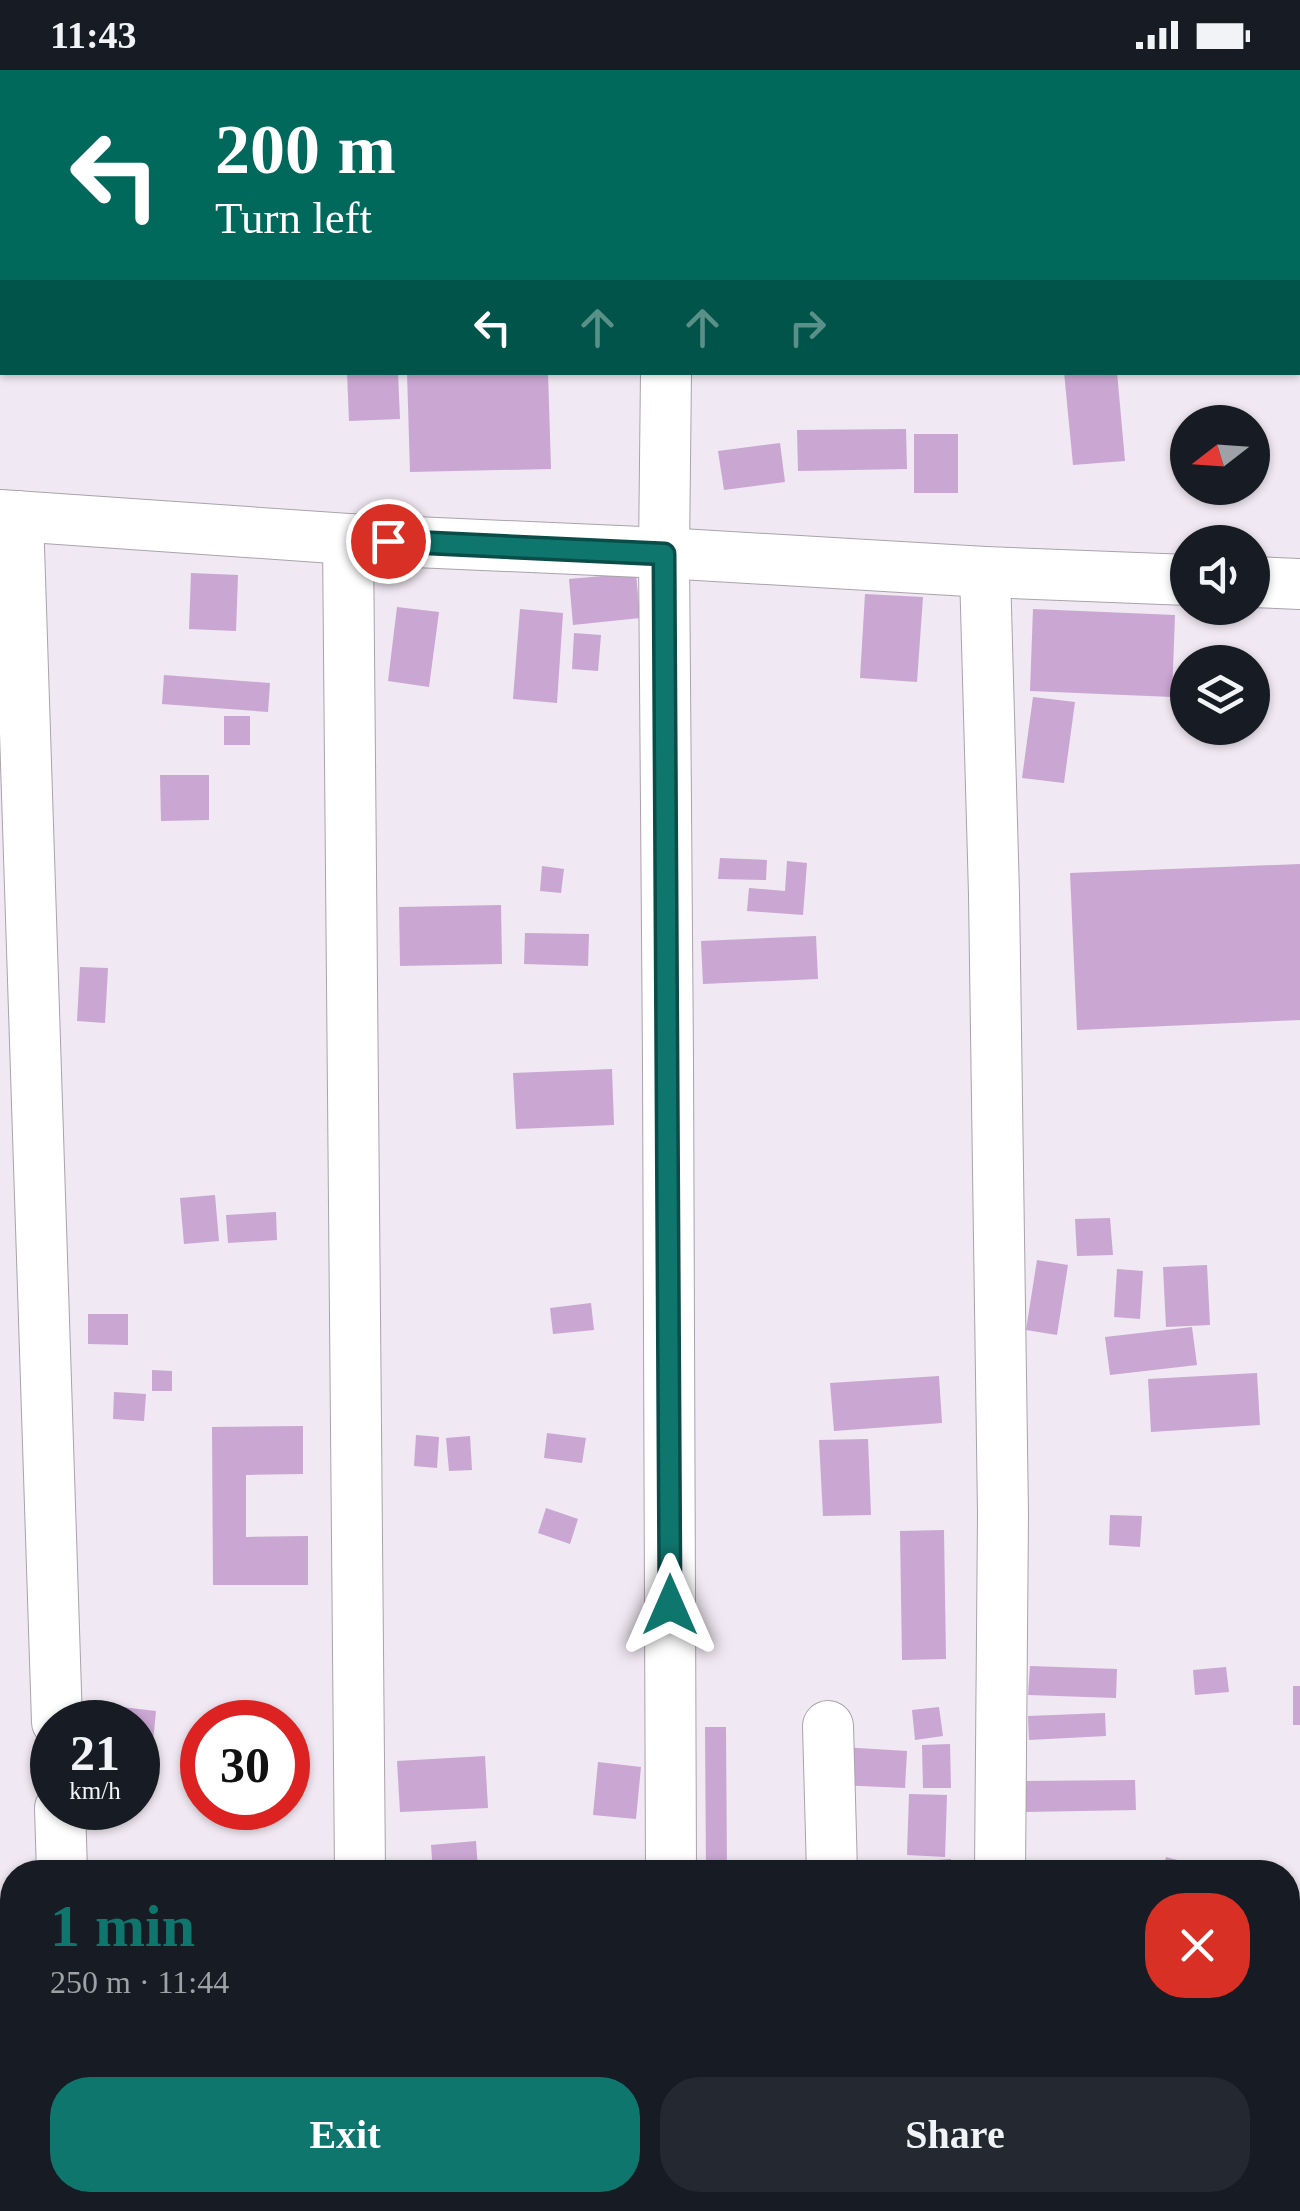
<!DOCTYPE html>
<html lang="en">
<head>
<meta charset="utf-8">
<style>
	body { margin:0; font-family:"Times New Roman",serif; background:#242831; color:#f1f3f6; height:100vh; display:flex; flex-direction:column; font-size:38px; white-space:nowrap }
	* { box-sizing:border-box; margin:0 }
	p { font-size:32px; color:#9ea1a6 }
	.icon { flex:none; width:55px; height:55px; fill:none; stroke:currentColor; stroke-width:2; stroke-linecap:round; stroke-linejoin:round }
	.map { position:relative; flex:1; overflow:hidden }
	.panel { position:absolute; left:0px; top:1790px; width:1300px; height:352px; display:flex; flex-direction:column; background:#171b24; border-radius:40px 40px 0 0; box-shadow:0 2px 8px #0004 }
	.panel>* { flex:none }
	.guide { position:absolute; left:0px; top:0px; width:1300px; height:305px; box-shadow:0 2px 8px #0004; background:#00695c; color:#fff; overflow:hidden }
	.needle { width:65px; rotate:253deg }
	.buttons { position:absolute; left:1170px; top:335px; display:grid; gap:20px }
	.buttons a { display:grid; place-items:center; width:100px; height:100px; border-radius:50%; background:#171b24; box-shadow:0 2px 8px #0004; font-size:50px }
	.speed { position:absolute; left:30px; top:1630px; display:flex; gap:20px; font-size:50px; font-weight:700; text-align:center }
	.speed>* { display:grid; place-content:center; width:130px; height:130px; border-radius:50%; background:#171b24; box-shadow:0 2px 8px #0004; line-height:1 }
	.speed small { font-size:25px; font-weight:400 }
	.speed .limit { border:15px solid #d22; background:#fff; color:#111 }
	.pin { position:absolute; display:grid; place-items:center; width:85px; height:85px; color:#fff; margin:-42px; border:5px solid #fff; border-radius:50%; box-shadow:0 2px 10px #0007 }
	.me { position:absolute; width:110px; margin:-55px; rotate:0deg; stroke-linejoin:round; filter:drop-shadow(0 0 8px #0008) }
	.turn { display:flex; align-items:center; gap:35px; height:210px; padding:0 50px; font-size:45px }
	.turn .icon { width:130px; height:130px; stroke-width:2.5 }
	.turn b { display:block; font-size:70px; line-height:85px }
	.lanes { display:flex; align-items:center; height:95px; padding:0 50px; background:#0003; justify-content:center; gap:50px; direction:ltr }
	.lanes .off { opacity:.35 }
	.round { display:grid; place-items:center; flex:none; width:105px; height:105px; border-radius:40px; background:#242831 }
	.summary { display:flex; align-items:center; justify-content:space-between; height:170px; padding:0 50px }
	h1 { font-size:60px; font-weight:700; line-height:75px; color:#0f766e }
	.primary-button { display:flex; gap:20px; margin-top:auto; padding:20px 50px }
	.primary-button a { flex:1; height:115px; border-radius:40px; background:#0f766e; color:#fff; font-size:40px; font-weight:700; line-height:115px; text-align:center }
	.primary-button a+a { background:#242831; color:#f1f3f6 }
	.status { display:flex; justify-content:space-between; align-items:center; height:70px; padding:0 50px; background:#171b24; direction:ltr }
	.status svg { height:28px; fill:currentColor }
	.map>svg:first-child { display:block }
	.building { fill:#caa6d2 }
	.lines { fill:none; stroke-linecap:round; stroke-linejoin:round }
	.minor-casing { stroke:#aaa2ac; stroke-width:52 }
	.minor { stroke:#fff; stroke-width:50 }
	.route-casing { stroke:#0a4d48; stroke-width:25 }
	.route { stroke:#0f766e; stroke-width:18 }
</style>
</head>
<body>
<div class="status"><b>11:43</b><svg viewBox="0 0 49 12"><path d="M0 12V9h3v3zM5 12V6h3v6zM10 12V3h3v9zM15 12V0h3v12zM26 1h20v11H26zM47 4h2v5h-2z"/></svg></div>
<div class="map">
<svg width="1300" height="2141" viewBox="0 0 1300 2141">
	<rect width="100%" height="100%" fill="#f0e8f2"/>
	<g class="building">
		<polygon points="347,302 398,302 400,349 349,351"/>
		<polygon points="407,302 548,302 551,399 410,402"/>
		<polygon points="1064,302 1117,302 1125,391 1073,395"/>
		<polygon points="906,359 907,399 798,401 797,360"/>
		<rect x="914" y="364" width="44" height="59"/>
		<polygon points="780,373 785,412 724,420 718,381"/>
		<polygon points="191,503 238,505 236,561 189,559"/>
		<polygon points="636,503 640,548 573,555 569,509"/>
		<polygon points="865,524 923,527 917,612 860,608"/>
		<polygon points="397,537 439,542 429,617 388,611"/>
		<polygon points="520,539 563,543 557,633 513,629"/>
		<polygon points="1033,539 1175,545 1172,627 1030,621"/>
		<polygon points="574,563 601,565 598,601 572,599"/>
		<polygon points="164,605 270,613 268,642 162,634"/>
		<polygon points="1033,627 1075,632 1064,713 1022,708"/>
		<rect x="224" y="646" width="26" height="29"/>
		<polygon points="160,705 209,705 209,750 161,751"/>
		<polygon points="720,788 767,790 766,810 718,809"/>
		<polygon points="787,791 807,793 803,845 747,841 749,818 785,821"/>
		<polygon points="1300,794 1300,950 1077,960 1070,803"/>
		<polygon points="542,796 564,799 561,823 540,821"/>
		<polygon points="501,835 502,894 400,896 399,837"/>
		<polygon points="525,863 589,864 588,896 524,894"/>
		<polygon points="816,866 818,909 703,914 701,871"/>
		<polygon points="80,897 108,898 105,953 77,951"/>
		<polygon points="612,999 614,1055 516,1059 513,1003"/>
		<polygon points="215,1125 219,1171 184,1174 180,1128"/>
		<polygon points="276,1142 277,1170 228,1173 226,1145"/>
		<polygon points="1110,1148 1113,1185 1077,1186 1075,1149"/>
		<polygon points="1037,1190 1068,1195 1057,1265 1026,1260"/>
		<polygon points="1207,1195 1210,1255 1166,1257 1163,1197"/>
		<polygon points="1117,1199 1143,1201 1140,1249 1114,1247"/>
		<polygon points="591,1233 594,1260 553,1264 550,1238"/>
		<polygon points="88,1244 128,1244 128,1275 88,1274"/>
		<polygon points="1192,1257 1197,1295 1110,1305 1105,1267"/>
		<polygon points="152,1300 172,1301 172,1321 152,1321"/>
		<polygon points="1257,1303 1260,1355 1151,1362 1148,1309"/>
		<polygon points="939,1306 942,1353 834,1361 830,1313"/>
		<polygon points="114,1322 146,1324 144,1351 113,1349"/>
		<polygon points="303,1356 303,1404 246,1405 246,1467 308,1466 308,1515 213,1515 212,1357"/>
		<polygon points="547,1363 586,1368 582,1393 544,1388"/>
		<polygon points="416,1365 439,1367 437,1398 414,1396"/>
		<polygon points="470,1366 472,1400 449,1401 446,1368"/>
		<polygon points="868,1369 871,1445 823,1446 819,1370"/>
		<polygon points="546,1438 578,1449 570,1474 538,1463"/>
		<polygon points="1110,1445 1142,1446 1140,1477 1109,1475"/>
		<polygon points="944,1460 946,1589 902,1590 900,1461"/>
		<polygon points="1030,1596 1117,1599 1116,1628 1028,1625"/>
		<polygon points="1226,1597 1229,1622 1195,1625 1193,1600"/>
		<rect x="1293" y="1616" width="7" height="39"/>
		<polygon points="79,1632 156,1641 147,1733 138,1732 138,1652 77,1652"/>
		<polygon points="939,1637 943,1666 915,1670 912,1640"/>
		<polygon points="222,1643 258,1646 258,1652 222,1652"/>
		<polygon points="1105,1643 1106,1666 1029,1670 1028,1646"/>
		<polygon points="705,1657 726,1657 727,1802 706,1802"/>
		<polygon points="950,1674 951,1718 923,1718 922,1675"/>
		<polygon points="841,1677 907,1681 905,1718 839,1715"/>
		<polygon points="485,1686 488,1738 400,1742 397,1691"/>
		<polygon points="598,1692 641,1697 636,1749 593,1745"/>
		<polygon points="1135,1710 1136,1740 1025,1742 1024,1711"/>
		<polygon points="909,1724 947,1725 945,1787 907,1785"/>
		<polygon points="476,1771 478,1800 433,1802 431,1775"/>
		<polygon points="1166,1787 1189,1793 1186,1802 1162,1802"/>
		<polygon points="951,1789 952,1802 908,1802 908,1792"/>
		<polygon points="1288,1868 1300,1868 1300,1913 1288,1912"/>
		<polygon points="1288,2012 1300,2013 1300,2112 1288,2111"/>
		<polygon points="1043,2130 1077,2130 1077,2141 1042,2141"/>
		<polygon points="1174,2130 1300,2135 1300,2141 1173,2141"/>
	</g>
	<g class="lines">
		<defs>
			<g id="minor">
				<polyline points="783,0 785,2"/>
				<polyline points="1298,17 1300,17"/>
				<polyline points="1298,236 1300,236"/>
				<polyline points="666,302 664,483 668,991 671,1802"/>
				<polyline points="0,445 348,469 664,483 985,502 1188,510"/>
				<polyline points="18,446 57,1652"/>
				<polyline points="348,469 360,1802"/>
				<polyline points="985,502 994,824 1003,1444 1000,1802"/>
				<polyline points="1252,512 1300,514"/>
				<polyline points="828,1656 832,1802"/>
				<polyline points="60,1738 62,1802"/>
				<polyline points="0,1958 12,1958"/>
				<polyline points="1288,1980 1300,1980"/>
				<polyline points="1288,2126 1300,2127"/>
				<polyline points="673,2130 673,2141"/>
				<polyline points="55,2141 56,2130"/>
				<polyline points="355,2141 355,2130"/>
				<polyline points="997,2141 997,2130"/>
			</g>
		</defs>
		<use href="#minor" class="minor-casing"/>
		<use href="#minor" class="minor"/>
	</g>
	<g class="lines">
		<defs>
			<polyline id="route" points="388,471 664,484 670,1535"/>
		</defs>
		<use href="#route" class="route-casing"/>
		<use href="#route" class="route"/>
	</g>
</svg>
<div class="buttons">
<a><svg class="needle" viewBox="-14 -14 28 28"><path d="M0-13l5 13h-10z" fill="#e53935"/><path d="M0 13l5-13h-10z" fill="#9ea1a6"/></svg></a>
<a><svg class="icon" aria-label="sound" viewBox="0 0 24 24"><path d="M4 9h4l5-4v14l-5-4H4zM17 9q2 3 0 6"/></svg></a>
<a><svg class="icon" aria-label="layers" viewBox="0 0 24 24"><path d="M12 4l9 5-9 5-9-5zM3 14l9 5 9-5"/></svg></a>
</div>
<div class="speed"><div>21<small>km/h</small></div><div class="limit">30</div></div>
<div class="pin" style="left:388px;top:471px;background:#d93025"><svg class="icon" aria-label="arrive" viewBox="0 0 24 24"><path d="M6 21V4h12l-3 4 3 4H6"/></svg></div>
<svg class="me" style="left:670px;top:1535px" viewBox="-20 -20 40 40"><path d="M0-17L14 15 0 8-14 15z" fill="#0f766e" stroke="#fff" stroke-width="4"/></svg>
<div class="guide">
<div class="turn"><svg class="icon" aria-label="left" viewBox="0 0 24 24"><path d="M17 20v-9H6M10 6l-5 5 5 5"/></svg><div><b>200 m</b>Turn left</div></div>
<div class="lanes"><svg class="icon" aria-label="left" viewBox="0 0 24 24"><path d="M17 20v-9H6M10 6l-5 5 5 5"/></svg><svg class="icon off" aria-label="ahead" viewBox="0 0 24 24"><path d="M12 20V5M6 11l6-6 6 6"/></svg><svg class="icon off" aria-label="ahead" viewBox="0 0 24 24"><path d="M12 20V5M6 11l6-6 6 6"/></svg><svg class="icon off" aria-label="right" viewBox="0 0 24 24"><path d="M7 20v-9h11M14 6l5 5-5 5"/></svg></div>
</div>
<section class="panel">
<div class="summary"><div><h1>1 min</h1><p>250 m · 11:44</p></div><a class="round" style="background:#d93025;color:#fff"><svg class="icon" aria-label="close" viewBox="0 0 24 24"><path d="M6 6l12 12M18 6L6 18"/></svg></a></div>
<div class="primary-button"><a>Exit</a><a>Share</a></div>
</section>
</div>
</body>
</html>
